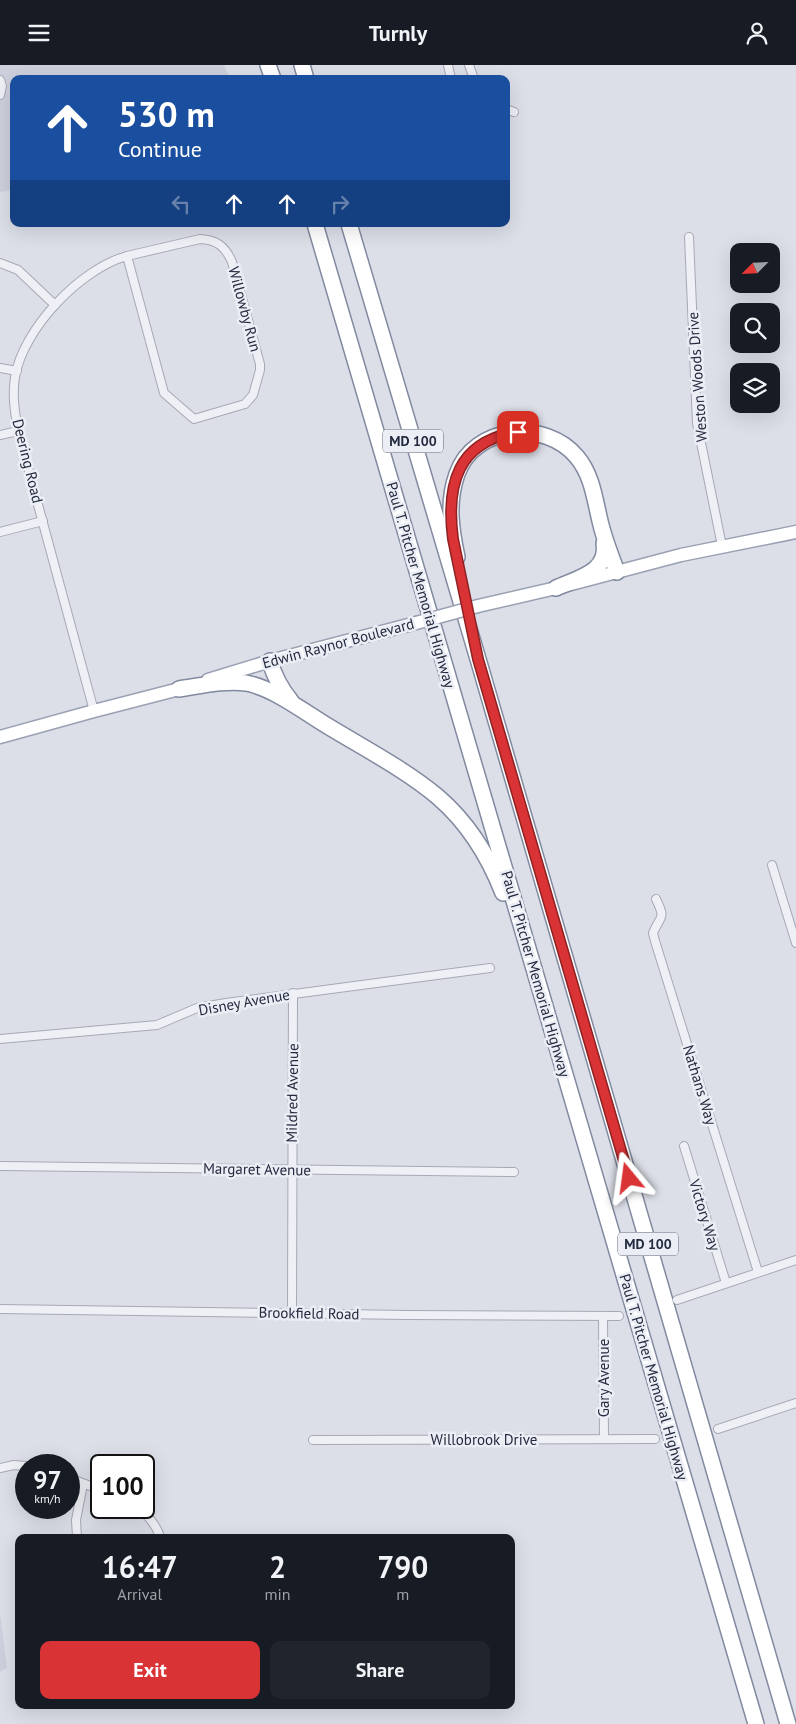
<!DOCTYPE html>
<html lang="en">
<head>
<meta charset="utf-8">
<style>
	body { margin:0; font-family:"PT Sans",sans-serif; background:#20242c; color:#f1f3f6; height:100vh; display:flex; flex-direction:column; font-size:19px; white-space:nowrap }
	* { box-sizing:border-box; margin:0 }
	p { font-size:16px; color:#9ea1a6 }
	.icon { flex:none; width:28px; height:28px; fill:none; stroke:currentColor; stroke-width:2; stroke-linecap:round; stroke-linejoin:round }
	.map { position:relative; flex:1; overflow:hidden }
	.side { position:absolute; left:15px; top:1469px; width:500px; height:175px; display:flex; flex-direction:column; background:#171b24; border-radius:10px; box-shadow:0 5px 20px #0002 }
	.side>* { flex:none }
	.top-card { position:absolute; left:10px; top:10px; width:500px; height:152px; border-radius:10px; box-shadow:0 5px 20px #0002; background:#1a4fa0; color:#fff; overflow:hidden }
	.needle { width:32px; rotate:246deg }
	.buttons { position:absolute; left:730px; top:178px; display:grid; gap:10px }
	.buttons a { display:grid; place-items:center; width:50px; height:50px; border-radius:10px; background:#171b24; box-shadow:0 5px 20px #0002; font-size:25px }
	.speed { position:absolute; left:15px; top:1389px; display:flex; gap:10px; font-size:25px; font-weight:700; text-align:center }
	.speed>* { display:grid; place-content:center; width:65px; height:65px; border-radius:50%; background:#171b24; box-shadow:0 5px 20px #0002; line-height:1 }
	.speed small { font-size:12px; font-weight:400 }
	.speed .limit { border:2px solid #111; border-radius:8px; background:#fff; color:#111 }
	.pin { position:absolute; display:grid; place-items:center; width:42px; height:42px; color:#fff; margin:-21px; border-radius:10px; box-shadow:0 2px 8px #0006 }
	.me { position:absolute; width:55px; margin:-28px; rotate:344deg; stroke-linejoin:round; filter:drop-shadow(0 0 4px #0008) }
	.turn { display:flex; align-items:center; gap:18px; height:105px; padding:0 25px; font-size:22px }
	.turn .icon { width:65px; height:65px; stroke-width:2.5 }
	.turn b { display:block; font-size:35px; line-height:42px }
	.lanes { display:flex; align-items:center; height:48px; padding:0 25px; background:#0003; justify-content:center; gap:25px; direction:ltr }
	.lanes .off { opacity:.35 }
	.eta { display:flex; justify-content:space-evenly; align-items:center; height:85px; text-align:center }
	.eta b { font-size:30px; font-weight:700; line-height:35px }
	.primary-button { display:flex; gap:10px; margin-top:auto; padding:10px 25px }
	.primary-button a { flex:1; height:58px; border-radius:10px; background:#da3336; color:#fff; font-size:20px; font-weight:700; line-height:58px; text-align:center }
	.primary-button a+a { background:#20242c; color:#f1f3f6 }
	header { display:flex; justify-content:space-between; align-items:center; height:65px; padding:0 25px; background:#171b24; font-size:22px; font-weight:700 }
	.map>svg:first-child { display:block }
	.built { fill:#ced1dd }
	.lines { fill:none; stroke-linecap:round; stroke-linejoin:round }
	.minor-casing { stroke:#a5a9b5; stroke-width:10 }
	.primary-casing { stroke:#9aa1b4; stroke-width:15 }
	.motorway-casing { stroke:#828aa0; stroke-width:18 }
	.minor { stroke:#eff0f6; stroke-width:8 }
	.primary { stroke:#fff; stroke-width:12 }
	.motorway { stroke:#fff; stroke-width:15 }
	.primary-bridge-casing { stroke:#9aa1b4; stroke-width:15; stroke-linecap:butt }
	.primary-bridge { stroke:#fff; stroke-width:12 }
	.route-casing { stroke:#8e2123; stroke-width:12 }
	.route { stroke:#da3336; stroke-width:9 }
	.labels { text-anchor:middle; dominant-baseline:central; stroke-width:5; stroke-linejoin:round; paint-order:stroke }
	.shield { fill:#ebeef5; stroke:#606576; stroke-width:1 }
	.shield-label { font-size:14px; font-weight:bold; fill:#242a3f }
	.street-label { font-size:15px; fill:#242a3f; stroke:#ebeef5 }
</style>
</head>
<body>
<header><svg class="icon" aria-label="menu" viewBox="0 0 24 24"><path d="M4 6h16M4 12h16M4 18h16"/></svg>Turnly<svg class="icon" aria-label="person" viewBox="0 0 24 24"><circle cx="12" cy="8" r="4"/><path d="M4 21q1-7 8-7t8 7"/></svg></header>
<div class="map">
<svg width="796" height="1659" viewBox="0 0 796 1659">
	<rect width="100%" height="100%" fill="#dcdfe8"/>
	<g class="built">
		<polygon points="0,0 224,0 230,14 14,14 14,125 0,127"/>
		<polygon points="0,1548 7,1603 0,1607"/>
	</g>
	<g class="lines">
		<defs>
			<g id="minor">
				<polyline points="448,0 451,14"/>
				<polyline points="469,0 474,14"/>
				<polyline points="0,15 2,21 0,30"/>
				<polyline points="506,44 514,47"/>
				<polyline points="689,172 697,358 722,481"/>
				<path d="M200,174C217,175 225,181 232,197L260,299V305L253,330L245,339L194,354L164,328L127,191Z"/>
				<polyline points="0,198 18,205 55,240"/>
				<polyline points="0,303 17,306"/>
				<polyline points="0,370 18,366"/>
				<polyline points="0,467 43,456"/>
				<path d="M94,646L18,366C15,348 12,331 15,312C23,264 80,204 127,191"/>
				<polyline points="772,800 796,878"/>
				<path d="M656,834C666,855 661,849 653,868L655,876L758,1207"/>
				<polyline points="0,974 157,960 197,943 226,938 490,903"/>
				<polyline points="684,1081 726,1218"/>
				<polyline points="0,1101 514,1107"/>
				<polyline points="677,1235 796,1195"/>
				<polyline points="0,1244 407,1250 619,1251"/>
				<polyline points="292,1248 293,928"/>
				<polyline points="603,1252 604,1374"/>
				<polyline points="718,1364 796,1338"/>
				<polyline points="313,1375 655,1374"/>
				<polyline points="0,1403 14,1400 26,1401"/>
				<polyline points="69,1413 101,1425"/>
				<path d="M137,1442C148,1451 156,1459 160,1472"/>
				<polyline points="77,1472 76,1455 83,1419"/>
			</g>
			<g id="primary">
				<polyline points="478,541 556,523 681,490 796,467"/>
				<polyline points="208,615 270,596 416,558"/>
				<polyline points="0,672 94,646 187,622"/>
			</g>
			<g id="motorway">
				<polyline points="268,0 273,14"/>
				<polyline points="302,0 306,14"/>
				<polyline points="315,159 756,1659"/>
				<polyline points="349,159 478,594 788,1659"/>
				<path d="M457,492C451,464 447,437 457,409C474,360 546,354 577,392C593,411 595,437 601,460C605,476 611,491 617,507"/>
				<path d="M556,523C578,513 609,507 604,478"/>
				<path d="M270,596C274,611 281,624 291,636"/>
				<path d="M179,624C200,621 225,615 246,618C273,623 303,646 326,660C362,682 406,705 438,732C467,757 489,792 503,828"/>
			</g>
		</defs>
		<use href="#minor" class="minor-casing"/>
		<use href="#primary" class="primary-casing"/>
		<use href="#motorway" class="motorway-casing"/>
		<use href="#minor" class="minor"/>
		<use href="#primary" class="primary"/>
		<use href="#motorway" class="motorway"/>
		<defs>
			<polyline id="primary-bridge" points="416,558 478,541"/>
		</defs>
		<use href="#primary-bridge" class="primary-bridge-casing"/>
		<use href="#primary-bridge" class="primary-bridge"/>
	</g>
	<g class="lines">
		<defs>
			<path id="route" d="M518,367C457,376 446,420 453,474L478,594L629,1113"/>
		</defs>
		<use href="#route" class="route-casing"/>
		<use href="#route" class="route"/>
	</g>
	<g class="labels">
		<g class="shield">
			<rect x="383" y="364.5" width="60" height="23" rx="4"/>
			<rect x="618" y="1167.5" width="60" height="23" rx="4"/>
		</g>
		<g class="shield-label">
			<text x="413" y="376">MD 100</text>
			<text x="648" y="1179">MD 100</text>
		</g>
		<g class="street-label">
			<text transform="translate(245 244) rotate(75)">Willowby Run</text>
			<text transform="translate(697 312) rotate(-94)">Weston Woods Drive</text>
			<text transform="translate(28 396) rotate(76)">Deering Road</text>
			<text transform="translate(421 520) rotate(74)">Paul T. Pitcher Memorial Highway</text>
			<text transform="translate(338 578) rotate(-15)">Edwin Raynor Boulevard</text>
			<text transform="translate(536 909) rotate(74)">Paul T. Pitcher Memorial Highway</text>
			<text transform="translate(244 937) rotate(-10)">Disney Avenue</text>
			<text transform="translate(700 1020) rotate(73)">Nathans Way</text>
			<text transform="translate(292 1028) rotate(-89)">Mildred Avenue</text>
			<text transform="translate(257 1104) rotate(1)">Margaret Avenue</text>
			<text transform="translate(705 1150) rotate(73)">Victory Way</text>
			<text transform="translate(309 1248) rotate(1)">Brookfield Road</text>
			<text transform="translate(654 1312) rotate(74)">Paul T. Pitcher Memorial Highway</text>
			<text transform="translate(603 1313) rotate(-90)">Gary Avenue</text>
			<text x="484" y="1374">Willobrook Drive</text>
		</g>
	</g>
</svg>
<div class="buttons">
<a><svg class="needle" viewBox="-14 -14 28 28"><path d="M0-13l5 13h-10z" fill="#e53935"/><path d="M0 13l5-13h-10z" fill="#9ea1a6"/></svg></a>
<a><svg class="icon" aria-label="search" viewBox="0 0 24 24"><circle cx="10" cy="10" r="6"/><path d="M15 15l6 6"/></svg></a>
<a><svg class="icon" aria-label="layers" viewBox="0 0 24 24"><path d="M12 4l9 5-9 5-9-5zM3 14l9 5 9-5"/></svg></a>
</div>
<div class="speed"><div>97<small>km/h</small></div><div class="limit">100</div></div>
<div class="pin" style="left:518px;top:367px;background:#d93025"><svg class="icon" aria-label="arrive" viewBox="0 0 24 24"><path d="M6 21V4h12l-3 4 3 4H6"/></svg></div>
<svg class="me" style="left:629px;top:1113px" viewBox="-20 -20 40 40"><path d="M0-17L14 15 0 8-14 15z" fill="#da3336" stroke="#fff" stroke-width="4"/></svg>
<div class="top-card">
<div class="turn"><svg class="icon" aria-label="ahead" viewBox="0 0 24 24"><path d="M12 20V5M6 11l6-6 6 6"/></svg><div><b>530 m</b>Continue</div></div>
<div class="lanes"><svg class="icon off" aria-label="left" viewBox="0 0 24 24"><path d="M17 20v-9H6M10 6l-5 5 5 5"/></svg><svg class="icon" aria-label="ahead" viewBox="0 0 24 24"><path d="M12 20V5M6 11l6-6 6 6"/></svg><svg class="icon" aria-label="ahead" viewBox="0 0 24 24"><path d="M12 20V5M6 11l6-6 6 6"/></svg><svg class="icon off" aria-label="right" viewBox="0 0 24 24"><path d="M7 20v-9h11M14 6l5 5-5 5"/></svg></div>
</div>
<section class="side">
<div class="eta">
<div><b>16:47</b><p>Arrival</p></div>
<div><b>2</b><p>min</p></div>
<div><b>790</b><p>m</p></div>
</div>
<div class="primary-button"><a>Exit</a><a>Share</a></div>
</section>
</div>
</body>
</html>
